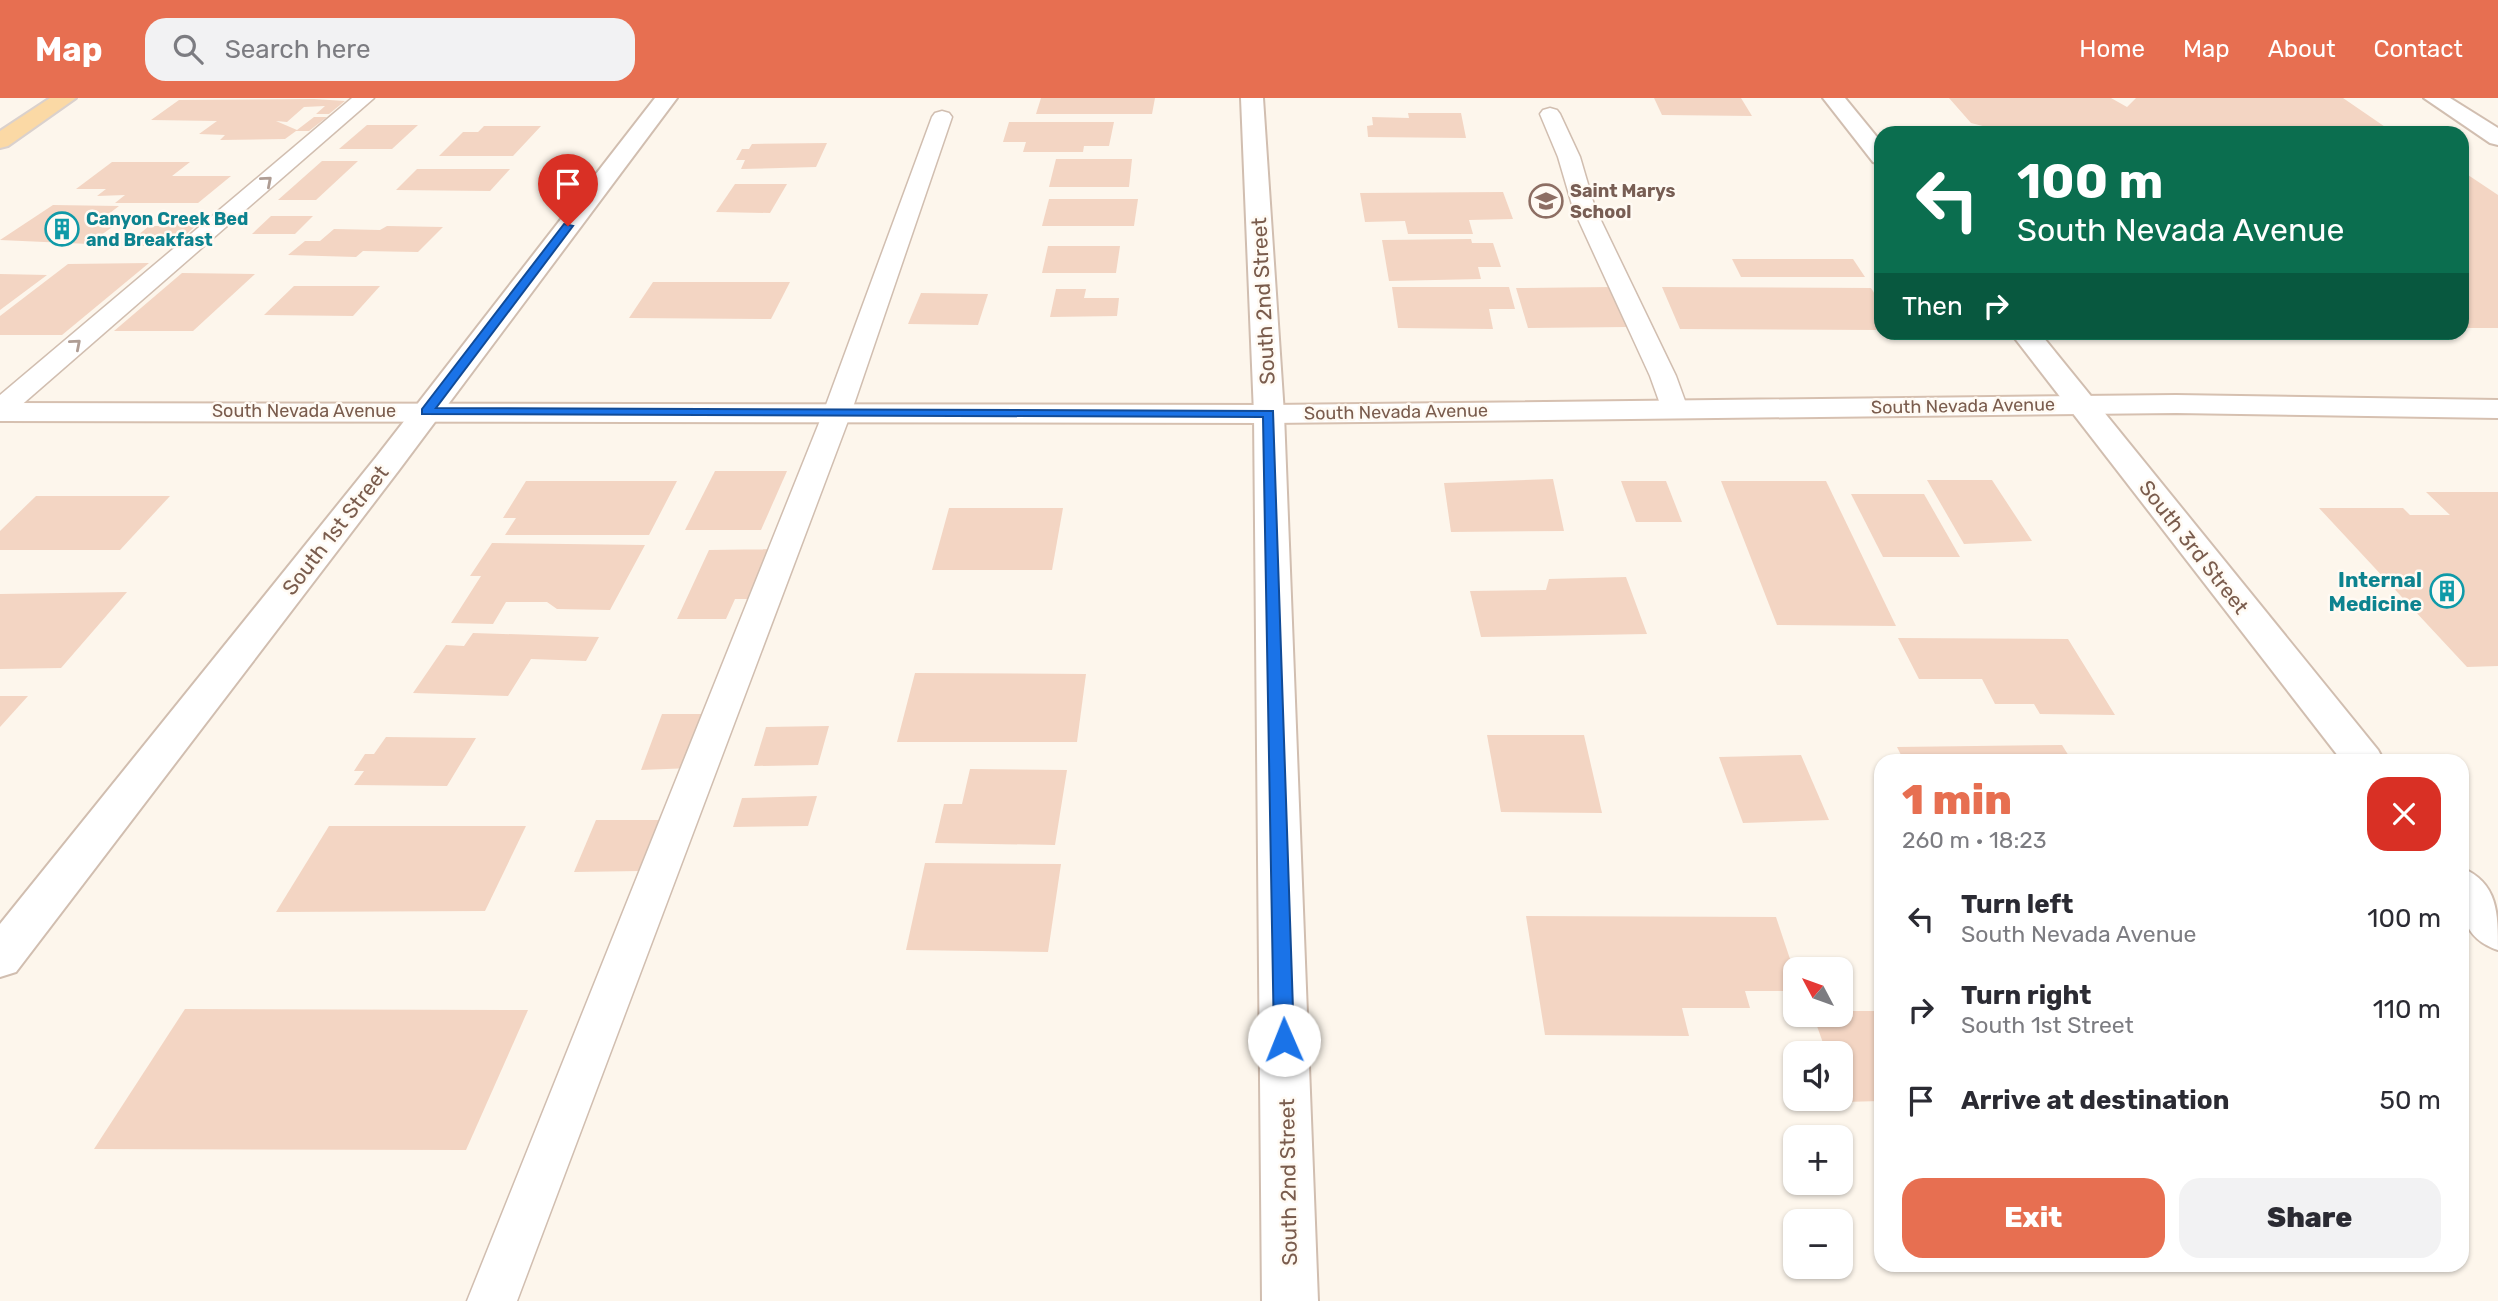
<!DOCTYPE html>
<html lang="en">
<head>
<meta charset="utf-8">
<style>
	body { margin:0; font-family:Rubik,sans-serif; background:#f2f2f3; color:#2b2b33; height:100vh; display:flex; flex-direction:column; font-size:26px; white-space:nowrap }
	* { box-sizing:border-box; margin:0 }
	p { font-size:23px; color:#7c7c81 }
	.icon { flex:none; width:38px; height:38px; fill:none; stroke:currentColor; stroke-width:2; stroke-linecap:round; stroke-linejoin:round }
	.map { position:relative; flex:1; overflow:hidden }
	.side { position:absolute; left:1874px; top:656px; width:595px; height:518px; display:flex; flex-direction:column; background:#fff; border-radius:21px; box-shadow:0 2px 5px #0004 }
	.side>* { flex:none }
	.top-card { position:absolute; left:1874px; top:28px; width:595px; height:214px; border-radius:21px; box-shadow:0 2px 5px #0004; background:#0b6e4f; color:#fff; overflow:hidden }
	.needle { width:46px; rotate:311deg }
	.fabs { position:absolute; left:1783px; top:859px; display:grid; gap:14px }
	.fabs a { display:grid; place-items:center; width:70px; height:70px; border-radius:14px; background:#fff; box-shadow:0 2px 5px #0004; font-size:35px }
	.pin { position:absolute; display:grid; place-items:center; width:60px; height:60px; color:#fff; margin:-72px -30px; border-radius:50% 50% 50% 0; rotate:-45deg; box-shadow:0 0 7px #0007 }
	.pin .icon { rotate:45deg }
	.me { position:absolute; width:77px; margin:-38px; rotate:359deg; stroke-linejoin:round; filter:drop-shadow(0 0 5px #0008) }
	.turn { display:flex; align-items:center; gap:24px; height:147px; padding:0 28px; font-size:32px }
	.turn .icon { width:91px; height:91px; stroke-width:2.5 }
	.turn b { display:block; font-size:49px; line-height:60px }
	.then { display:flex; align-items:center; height:66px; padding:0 28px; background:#0003; gap:14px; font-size:26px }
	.round { display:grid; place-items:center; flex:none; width:74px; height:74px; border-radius:21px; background:#f2f2f3 }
	.head { display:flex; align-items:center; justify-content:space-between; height:119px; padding:0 28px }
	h1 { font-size:42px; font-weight:800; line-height:52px; color:#e76f51 }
	.primary-button { display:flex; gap:14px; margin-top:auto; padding:14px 28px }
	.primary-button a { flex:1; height:80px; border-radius:21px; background:#e76f51; color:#fff; font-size:28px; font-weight:800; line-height:80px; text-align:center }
	.primary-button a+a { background:#f2f2f3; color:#2b2b33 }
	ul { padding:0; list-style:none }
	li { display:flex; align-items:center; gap:21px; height:91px; padding:0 28px }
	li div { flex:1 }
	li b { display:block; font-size:26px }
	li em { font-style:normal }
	header { display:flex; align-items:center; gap:42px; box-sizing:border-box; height:98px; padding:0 35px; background:#e76f51; color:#fff }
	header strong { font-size:33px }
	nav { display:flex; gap:38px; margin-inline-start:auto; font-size:24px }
	.search { width:490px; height:63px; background:#f2f2f3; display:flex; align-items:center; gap:18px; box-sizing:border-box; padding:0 24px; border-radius:21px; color:#7c7c81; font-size:26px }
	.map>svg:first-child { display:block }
	.building { fill:#f3d5c3 }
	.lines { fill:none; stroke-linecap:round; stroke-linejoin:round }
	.lane-casing { stroke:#d1beb0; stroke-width:3 }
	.street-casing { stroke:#d1beb0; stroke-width:4 }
	.secondary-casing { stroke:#d6c0b0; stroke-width:4 }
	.primary-casing { stroke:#dad1cd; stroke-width:4 }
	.lane { fill:#fff; fill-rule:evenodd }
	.street { fill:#fff; fill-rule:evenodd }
	.secondary { fill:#fff; fill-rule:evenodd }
	.primary { fill:#fbd9a5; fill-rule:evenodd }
	.oneway { stroke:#af9d94 }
	.route { fill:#1a73e8; stroke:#114b97; stroke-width:2 }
	.labels { text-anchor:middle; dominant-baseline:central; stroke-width:5; stroke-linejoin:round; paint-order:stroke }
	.far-education-label { font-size:18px; font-weight:bold; fill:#785e54; stroke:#fffaf3; text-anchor:start }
	.far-culture-label { font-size:18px; font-weight:bold; fill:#0d838f; stroke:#fffaf3; text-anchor:start }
	.far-street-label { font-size:18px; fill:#7a5c4d; stroke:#fffaf3 }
	.street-label { font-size:21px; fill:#7a5c4d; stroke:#fffaf3 }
	.culture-label { font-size:21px; font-weight:bold; fill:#0d838f; stroke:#fffaf3; text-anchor:end }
</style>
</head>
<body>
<header>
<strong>Map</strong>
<div class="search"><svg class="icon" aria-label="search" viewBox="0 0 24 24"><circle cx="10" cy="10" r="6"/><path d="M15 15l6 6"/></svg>Search here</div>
<nav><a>Home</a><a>Map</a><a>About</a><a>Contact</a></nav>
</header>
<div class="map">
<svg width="2498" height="1203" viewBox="0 0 2498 1203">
	<rect width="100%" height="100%" fill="#fdf6ec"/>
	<g class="building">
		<polygon points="1041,0 1155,0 1152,16 1036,16"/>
		<polygon points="1654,0 1741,0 1752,18 1662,17"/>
		<polygon points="1949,0 2111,0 2127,9 2136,0 2343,0 2394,35 2010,35 1971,25"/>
		<polygon points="314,1 345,3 329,16 316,16 325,8 304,9 287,24 276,23 297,32 314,19 327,19 309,33 296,33 285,41 220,42 225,37 199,36 217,23 151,22 179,2"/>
		<polygon points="1408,15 1461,15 1466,40 1368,39 1367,28 1373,27 1372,19 1409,20"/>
		<polygon points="1009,24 1114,24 1109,48 1084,48 1083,54 1023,54 1026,44 1003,44"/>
		<polygon points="367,27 418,27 392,51 339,51"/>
		<polygon points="484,28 541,28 513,58 439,58 463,34 478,34"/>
		<polygon points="827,45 816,69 741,71 745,62 736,62 742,51 749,51 752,46"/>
		<polygon points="1056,61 1132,61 1129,89 1049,89"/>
		<polygon points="322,63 358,63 316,102 278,102"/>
		<polygon points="112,64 190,64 172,78 231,78 198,105 115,105 125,97 97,98 106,91 76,91"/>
		<polygon points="417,71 510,71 490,93 396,92"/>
		<polygon points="2462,73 2498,97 2498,230 2462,230"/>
		<polygon points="735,86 787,86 770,115 716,114"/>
		<polygon points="1503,94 1513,121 1469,122 1473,136 1408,136 1405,123 1365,124 1360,95"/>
		<polygon points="1049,101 1138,101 1134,128 1042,128"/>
		<polygon points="53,107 119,108 102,121 123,121 89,146 0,142"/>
		<polygon points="208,117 173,148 125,148 149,128 160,128 171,118"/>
		<polygon points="271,118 313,118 295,136 252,136"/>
		<polygon points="387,128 443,129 418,154 363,153 356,159 288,157 305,143 320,143 334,131 380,132"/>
		<polygon points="1471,141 1472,145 1493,145 1501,169 1478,169 1481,181 1389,183 1382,142"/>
		<polygon points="1048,148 1120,148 1116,175 1042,175"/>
		<polygon points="1732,161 1853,161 1865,179 1741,179"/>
		<polygon points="149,165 62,237 0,237 0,218 68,166"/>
		<polygon points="182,175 255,176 193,233 114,233"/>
		<polygon points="0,176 47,177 0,212"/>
		<polygon points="653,184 790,184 771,221 629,220"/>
		<polygon points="294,188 380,188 353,218 264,217"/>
		<polygon points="1392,189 1509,189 1515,211 1489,211 1493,231 1398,230"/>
		<polygon points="1611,189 1627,229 1528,230 1516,190"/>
		<polygon points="1662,189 1871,190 1881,206 1881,232 1680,231"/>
		<polygon points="1056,191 1086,191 1084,200 1119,200 1117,218 1050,219"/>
		<polygon points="921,195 988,196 978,227 908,226"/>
		<polygon points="715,373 787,373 761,432 685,432"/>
		<polygon points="1553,381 1564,433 1451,434 1444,385"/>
		<polygon points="1927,382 1992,382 2032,443 1964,446"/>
		<polygon points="526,383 677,383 649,437 505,437 516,420 503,420"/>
		<polygon points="1621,383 1666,383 1682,424 1636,424"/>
		<polygon points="1721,383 1826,383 1896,528 1777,527"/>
		<polygon points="2426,394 2498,394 2498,568 2467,569 2319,410 2403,410 2410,417 2450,417"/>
		<polygon points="1851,396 1924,396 1960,459 1883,459"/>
		<polygon points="36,398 170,398 120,452 0,452 0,433"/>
		<polygon points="949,410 1063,410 1052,472 932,472"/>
		<polygon points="492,445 645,447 610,512 557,511 547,504 506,504 493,526 451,525 481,478 470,478"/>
		<polygon points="775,451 755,501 735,501 726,521 677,521 709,452"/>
		<polygon points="1626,479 1647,536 1481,539 1470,493 1546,492 1549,481"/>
		<polygon points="127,494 61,570 0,571 0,496"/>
		<polygon points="473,535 599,539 586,563 531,561 508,598 413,595 446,547 464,548"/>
		<polygon points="1898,540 2068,541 2115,617 2040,616 2034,606 1995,606 1982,581 1919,581"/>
		<polygon points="915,575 1086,576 1077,644 897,644"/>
		<polygon points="0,598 28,598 0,629"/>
		<polygon points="662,616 711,616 692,670 641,672"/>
		<polygon points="829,628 818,667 754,668 766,629"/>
		<polygon points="1487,637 1584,637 1602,715 1501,714"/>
		<polygon points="386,639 476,640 447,688 354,687 364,673 354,673 365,656 374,656"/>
		<polygon points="2062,647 2072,663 1904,663 1897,649"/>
		<polygon points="1801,657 1829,722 1743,725 1719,659"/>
		<polygon points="970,671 1067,672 1055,747 935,745 944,706 962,706"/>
		<polygon points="817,698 808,728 733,729 742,700"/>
		<polygon points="596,722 659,722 640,773 574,774"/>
		<polygon points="329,728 526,728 485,813 276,814"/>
		<polygon points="925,765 1061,766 1048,854 906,852"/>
		<polygon points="1526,818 1776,819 1796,879 1796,893 1745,893 1750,910 1682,910 1689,938 1545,937"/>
		<polygon points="185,911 528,912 466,1052 94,1051"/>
		<polygon points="1841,913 1881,913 1881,1003 1844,1004 1841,996 1841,956 1827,956 1813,917 1841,917"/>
	</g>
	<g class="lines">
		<defs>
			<g id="lane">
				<polygon points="352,0 374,0 10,317 0,319 0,297"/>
				<polygon points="1550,10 1557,12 1560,16 1580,59 1595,110 1676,278 1688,311 1684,317 1674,319 1664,317 1650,278 1573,110 1558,59 1540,16 1543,12"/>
				<polygon points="942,13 949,15 952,19 851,315 517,1203 467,1203 823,315 932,19 935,15"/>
			</g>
			<g id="street">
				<polygon points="655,0 677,0 399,372 16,874 0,879 0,826 377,358"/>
				<polygon points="1241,0 1263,0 1284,316 1318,1203 1262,1203 1254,316"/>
				<polygon points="1823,0 1845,0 1881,44 1881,66 1873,64"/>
				<polygon points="2424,0 2450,0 2498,30 2498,47 2490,45"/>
				<polygon points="2010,234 2039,234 2378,652 2384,663 2342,663"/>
				<path d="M2462,770C2498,785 2498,815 2498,852C2457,838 2462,807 2462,770Z"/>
			</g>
			<polygon id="secondary" points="2176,297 2498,302 2498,320 2176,315 1269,325 0,323 0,305 1269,307"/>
			<polygon id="primary" points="50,0 76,0 8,48 0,50 0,33"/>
		</defs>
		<use href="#lane" class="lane-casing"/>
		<use href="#street" class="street-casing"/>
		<use href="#secondary" class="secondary-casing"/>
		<use href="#primary" class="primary-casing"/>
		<use href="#lane" class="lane"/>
		<use href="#street" class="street"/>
		<use href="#secondary" class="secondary"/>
		<use href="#primary" class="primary"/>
	</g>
	<defs><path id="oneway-chevron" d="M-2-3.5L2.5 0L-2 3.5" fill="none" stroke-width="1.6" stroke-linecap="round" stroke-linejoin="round" transform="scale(1.75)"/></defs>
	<g class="oneway">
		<use href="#oneway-chevron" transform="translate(267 83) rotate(-41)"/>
		<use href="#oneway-chevron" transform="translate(76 246) rotate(-41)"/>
	</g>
	<polygon class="route" points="564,126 573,128 436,310 1273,313 1294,942 1291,949 1284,951 1277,949 1274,942 1263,319 422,316 422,311"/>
	<defs>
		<symbol id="school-ring" viewBox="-11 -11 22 22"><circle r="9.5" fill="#fffaf3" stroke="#8d6e63" stroke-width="1.5"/><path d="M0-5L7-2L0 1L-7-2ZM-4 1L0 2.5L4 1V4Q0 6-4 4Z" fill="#8d6e63"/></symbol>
		<symbol id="building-ring" viewBox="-11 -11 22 22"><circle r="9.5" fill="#fffaf3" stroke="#0f9aa8" stroke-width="1.5"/><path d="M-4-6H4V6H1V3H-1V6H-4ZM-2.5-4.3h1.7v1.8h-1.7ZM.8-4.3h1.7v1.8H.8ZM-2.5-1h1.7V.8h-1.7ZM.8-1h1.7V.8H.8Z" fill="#0f9aa8"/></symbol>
	</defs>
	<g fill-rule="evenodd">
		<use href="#school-ring" x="1527" y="84" width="38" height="38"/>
		<use href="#building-ring" x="43" y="112" width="38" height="38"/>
		<use href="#building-ring" x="2428" y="474" width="38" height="38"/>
	</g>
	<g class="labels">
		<g class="far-education-label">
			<text x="1570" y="93">Saint Marys<tspan x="1570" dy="21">School</tspan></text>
		</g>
		<g class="far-culture-label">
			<text x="86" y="121">Canyon Creek Bed<tspan x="86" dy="21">and Breakfast</tspan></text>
		</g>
		<g class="far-street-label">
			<text transform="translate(1963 308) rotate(-1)">South Nevada Avenue</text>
			<text x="304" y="313">South Nevada Avenue</text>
			<text transform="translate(1396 314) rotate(-1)">South Nevada Avenue</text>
		</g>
		<g class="street-label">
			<text transform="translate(1263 203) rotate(-93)">South 2nd Street</text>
			<text transform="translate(335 432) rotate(-52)">South 1st Street</text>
			<text transform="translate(2194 449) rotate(52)">South 3rd Street</text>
			<text transform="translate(1288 1084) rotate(-91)">South 2nd Street</text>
		</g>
		<g class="culture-label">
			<text x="2422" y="481">Internal<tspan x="2422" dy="24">Medicine</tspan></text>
		</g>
	</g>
</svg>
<div class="fabs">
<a><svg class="needle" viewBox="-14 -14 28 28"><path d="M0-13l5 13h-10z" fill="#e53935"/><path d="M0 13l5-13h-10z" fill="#7c7c81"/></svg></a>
<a><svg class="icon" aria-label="sound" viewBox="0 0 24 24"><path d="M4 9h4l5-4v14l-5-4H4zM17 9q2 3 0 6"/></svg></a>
<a>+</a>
<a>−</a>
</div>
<div class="pin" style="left:568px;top:128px;background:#d93025"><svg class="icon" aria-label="arrive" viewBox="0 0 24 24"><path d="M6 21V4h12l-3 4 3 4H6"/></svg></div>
<svg class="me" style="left:1284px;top:942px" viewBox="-20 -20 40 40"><circle r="19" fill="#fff"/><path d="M0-13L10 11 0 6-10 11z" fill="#1a73e8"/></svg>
<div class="top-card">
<div class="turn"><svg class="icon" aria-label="left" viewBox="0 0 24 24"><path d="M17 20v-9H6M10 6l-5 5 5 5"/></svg><div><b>100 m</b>South Nevada Avenue</div></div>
<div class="then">Then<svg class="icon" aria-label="right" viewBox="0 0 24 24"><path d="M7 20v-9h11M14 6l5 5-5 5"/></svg></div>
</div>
<section class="side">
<div class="head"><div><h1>1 min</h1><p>260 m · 18:23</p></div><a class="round" style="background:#d93025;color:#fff"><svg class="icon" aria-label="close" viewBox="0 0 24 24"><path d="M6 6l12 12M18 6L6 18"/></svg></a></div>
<ul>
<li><svg class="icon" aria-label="left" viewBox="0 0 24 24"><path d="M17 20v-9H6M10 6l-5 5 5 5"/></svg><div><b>Turn left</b><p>South Nevada Avenue</p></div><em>100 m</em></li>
<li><svg class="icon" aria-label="right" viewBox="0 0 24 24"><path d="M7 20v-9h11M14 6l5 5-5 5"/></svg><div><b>Turn right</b><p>South 1st Street</p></div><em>110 m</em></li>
<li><svg class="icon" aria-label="arrive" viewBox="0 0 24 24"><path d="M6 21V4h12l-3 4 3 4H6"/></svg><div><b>Arrive at destination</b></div><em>50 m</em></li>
</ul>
<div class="primary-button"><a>Exit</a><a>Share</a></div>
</section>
</div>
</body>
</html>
